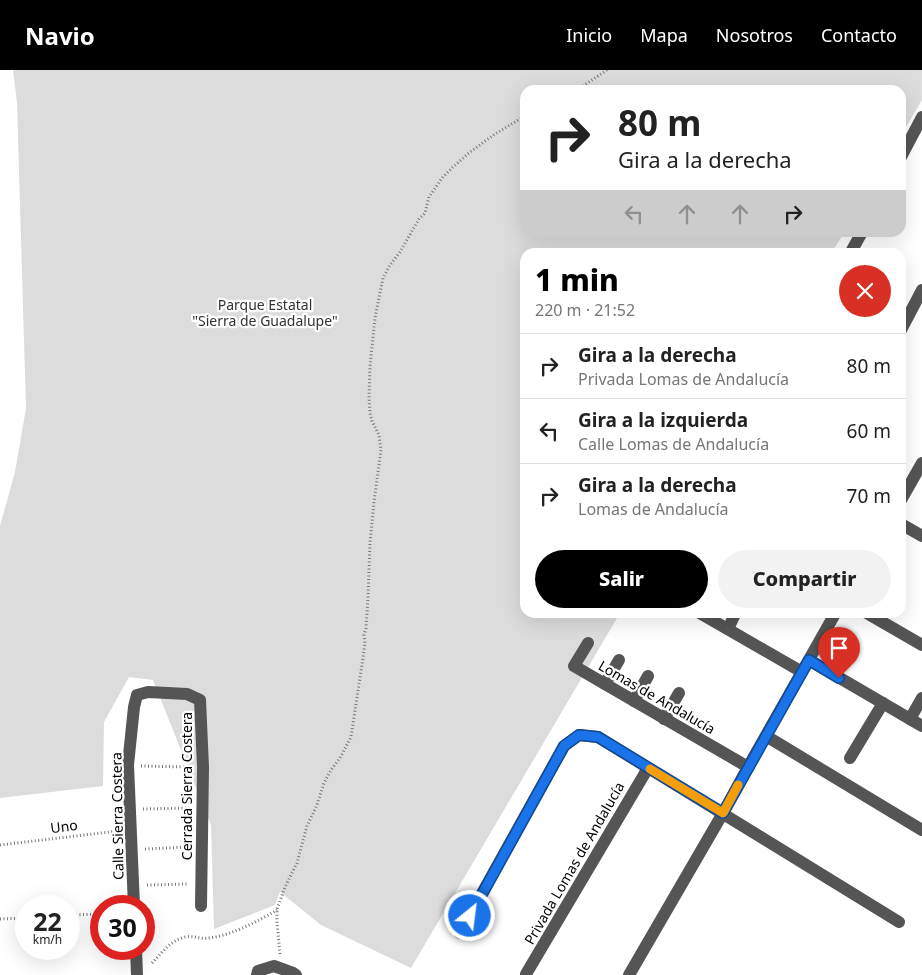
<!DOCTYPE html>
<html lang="es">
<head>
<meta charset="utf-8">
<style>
	body { margin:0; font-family:"Noto Sans",sans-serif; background:#f2f2f2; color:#222; height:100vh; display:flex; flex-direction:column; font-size:19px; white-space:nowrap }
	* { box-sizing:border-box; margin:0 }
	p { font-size:16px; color:#767676 }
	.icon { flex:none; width:28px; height:28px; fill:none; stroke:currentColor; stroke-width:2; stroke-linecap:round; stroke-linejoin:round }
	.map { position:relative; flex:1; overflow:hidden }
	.drawer { position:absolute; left:520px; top:178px; width:386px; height:370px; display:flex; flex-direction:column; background:#fff; border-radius:15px; box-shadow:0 5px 20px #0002 }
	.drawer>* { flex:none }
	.guide { position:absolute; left:520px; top:15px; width:386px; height:152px; border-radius:15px; box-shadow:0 5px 20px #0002; background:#fff; color:#222; overflow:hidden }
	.speed { position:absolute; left:15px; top:825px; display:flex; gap:10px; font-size:25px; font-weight:700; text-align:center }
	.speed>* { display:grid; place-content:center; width:65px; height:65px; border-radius:50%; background:#fff; box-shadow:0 5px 20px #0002; line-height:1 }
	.speed small { font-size:12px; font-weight:400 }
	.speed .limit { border:8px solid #d22; background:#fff; color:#111 }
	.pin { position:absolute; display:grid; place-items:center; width:42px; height:42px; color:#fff; margin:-51px -21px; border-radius:50% 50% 50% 0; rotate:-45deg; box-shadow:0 0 5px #0007 }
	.pin .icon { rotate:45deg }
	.me { position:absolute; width:55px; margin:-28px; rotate:29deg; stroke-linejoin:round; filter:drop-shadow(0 0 4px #0008) }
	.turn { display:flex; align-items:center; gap:18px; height:105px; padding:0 15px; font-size:22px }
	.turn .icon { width:65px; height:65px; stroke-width:2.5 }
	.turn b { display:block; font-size:35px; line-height:42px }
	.lanes { display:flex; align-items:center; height:48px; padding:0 15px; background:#0003; justify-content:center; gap:25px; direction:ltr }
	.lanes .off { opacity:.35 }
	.round { display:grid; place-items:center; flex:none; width:52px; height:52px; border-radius:26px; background:#f2f2f2 }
	.summary { display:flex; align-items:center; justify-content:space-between; height:85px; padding:0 15px }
	h1 { font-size:30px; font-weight:800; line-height:38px; color:#000 }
	.primary-button { display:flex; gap:10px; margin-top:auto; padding:10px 15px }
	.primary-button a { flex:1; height:58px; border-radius:30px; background:#000; color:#fff; font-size:20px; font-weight:800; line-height:58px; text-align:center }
	.primary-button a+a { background:#f2f2f2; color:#222 }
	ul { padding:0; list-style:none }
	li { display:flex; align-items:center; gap:15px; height:65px; padding:0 15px; border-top:1px solid #e0e0e0 }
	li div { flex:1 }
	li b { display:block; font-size:19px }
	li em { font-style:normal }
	header { display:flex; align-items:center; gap:30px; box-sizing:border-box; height:70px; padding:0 25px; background:#000; color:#fff }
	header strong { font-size:24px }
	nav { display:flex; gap:28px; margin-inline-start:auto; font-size:18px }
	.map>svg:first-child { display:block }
	.green { fill:#dcdcdc }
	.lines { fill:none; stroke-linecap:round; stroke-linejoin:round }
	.path { stroke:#777; stroke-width:3; stroke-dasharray:1 2.5; stroke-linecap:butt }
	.minor { stroke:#555; stroke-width:12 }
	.route-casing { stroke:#114b97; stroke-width:12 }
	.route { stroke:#1a73e8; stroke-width:9 }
	.slow { stroke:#f59e0b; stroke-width:9 }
	.labels { text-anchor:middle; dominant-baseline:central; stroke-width:4.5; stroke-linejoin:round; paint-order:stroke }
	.park-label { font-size:14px; fill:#333; stroke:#fff }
	.street-label { font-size:14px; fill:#000; stroke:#fff }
</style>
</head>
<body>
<header>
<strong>Navio</strong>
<nav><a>Inicio</a><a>Mapa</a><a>Nosotros</a><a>Contacto</a></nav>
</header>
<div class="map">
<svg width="922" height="905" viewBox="0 0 922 905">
	<rect width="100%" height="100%" fill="#fff"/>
	<polygon class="green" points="13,0 922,0 922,30 901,66 901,20 525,20 525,162 844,163 832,182 525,182 525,542 620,543 411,898 321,855 280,822 275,835 214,859 211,755 153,610 129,607 104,652 103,716 0,728 0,456 15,402 26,338 17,33"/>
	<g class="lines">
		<g class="path">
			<polyline points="577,20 607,0"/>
			<polyline points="141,696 190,697"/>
			<polyline points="143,739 189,738"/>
			<polyline points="0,775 118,761"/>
			<polyline points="145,779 189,777"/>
			<polyline points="147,815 188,814"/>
			<polyline points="69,845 101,844"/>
			<polyline points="0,849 26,848"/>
			<polyline points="280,884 277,853 277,839 285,817 297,793 307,756 317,735 324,713 331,700 340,688 351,667 363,588 365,573 364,565 366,558 368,528 370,473 374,432 381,380 379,365 372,351 370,343 369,327 370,296 375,248 383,208 390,195 400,182 419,149 425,143 429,127 442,108 453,97 470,82 495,64 525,46"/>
			<path d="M152,893C161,884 169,872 182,868C192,864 200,870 208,868C231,866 258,851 277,840"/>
		</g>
		<g class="minor">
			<polyline points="901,87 922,47"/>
			<polyline points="851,182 862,162"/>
			<polyline points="901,260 922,220"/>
			<polyline points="901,430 922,393"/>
			<polyline points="901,454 922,466"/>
			<polyline points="698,542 802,602"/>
			<polyline points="865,542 922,575"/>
			<polyline points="728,559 736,542"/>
			<polyline points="588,573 574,596 748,697"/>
			<polyline points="809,590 922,656"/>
			<polyline points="605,614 619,590"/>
			<polyline points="634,631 648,606"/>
			<polyline points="664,649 679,623"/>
			<polyline points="910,649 922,628"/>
			<polyline points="766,666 922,760"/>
			<polyline points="850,688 883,633"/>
			<polyline points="134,836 128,695 134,637 137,625 148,622 187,624 200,630 203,697 201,836"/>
			<polyline points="460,863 564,676 579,665 598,667 899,852"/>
			<polyline points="136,879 137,905"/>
			<polyline points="526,904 648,698"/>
			<polyline points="257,905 258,901 274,896 293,903 296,905"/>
			<polyline points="629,905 723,743 748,697 836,542"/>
		</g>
	</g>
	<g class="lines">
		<defs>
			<polyline id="route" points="470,846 564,676 579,665 598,667 723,743 809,590 839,608"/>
		</defs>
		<use href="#route" class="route-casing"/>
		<use href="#route" class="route"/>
		<polyline class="slow" points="650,699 723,743 738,715"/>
	</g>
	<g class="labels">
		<g class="park-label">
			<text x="265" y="234">Parque Estatal<tspan x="265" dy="16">"Sierra de Guadalupe"</tspan></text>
		</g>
		<g class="street-label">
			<text transform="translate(657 627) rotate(30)">Lomas de Andalucía</text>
			<text transform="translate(186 716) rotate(-90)">Cerrada Sierra Costera</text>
			<text transform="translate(117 746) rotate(-91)">Calle Sierra Costera</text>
			<text transform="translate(64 756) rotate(-7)">Uno</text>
			<text transform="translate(574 793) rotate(-60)">Privada Lomas de Andalucía</text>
		</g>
	</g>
</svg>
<div class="speed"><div>22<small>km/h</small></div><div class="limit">30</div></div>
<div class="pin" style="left:839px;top:608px;background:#d93025"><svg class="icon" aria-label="arrive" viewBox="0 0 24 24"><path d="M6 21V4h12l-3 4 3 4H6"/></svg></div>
<svg class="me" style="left:470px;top:846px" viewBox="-20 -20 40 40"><circle r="17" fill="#1a73e8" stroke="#fff" stroke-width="3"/><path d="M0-11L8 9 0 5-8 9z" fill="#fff"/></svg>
<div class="guide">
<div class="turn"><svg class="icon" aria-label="right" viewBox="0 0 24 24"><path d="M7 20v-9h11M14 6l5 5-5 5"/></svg><div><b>80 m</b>Gira a la derecha</div></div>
<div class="lanes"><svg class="icon off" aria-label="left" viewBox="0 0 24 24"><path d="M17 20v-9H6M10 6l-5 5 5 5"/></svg><svg class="icon off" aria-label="ahead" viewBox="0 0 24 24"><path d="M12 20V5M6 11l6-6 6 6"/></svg><svg class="icon off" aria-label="ahead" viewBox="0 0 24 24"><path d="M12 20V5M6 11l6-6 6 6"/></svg><svg class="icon" aria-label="right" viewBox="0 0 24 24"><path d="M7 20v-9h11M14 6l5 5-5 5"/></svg></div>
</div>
<section class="drawer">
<div class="summary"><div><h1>1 min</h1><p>220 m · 21:52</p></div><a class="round" style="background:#d93025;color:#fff"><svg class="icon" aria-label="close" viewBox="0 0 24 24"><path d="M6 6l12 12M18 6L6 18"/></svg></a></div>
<ul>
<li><svg class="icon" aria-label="right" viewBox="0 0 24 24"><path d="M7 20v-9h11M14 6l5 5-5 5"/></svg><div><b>Gira a la derecha</b><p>Privada Lomas de Andalucía</p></div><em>80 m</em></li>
<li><svg class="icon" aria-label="left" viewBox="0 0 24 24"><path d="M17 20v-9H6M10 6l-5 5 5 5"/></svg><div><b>Gira a la izquierda</b><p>Calle Lomas de Andalucía</p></div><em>60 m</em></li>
<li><svg class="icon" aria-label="right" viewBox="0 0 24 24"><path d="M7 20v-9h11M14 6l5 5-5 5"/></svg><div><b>Gira a la derecha</b><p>Lomas de Andalucía</p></div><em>70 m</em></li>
</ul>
<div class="primary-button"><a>Salir</a><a>Compartir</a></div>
</section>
</div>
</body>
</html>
